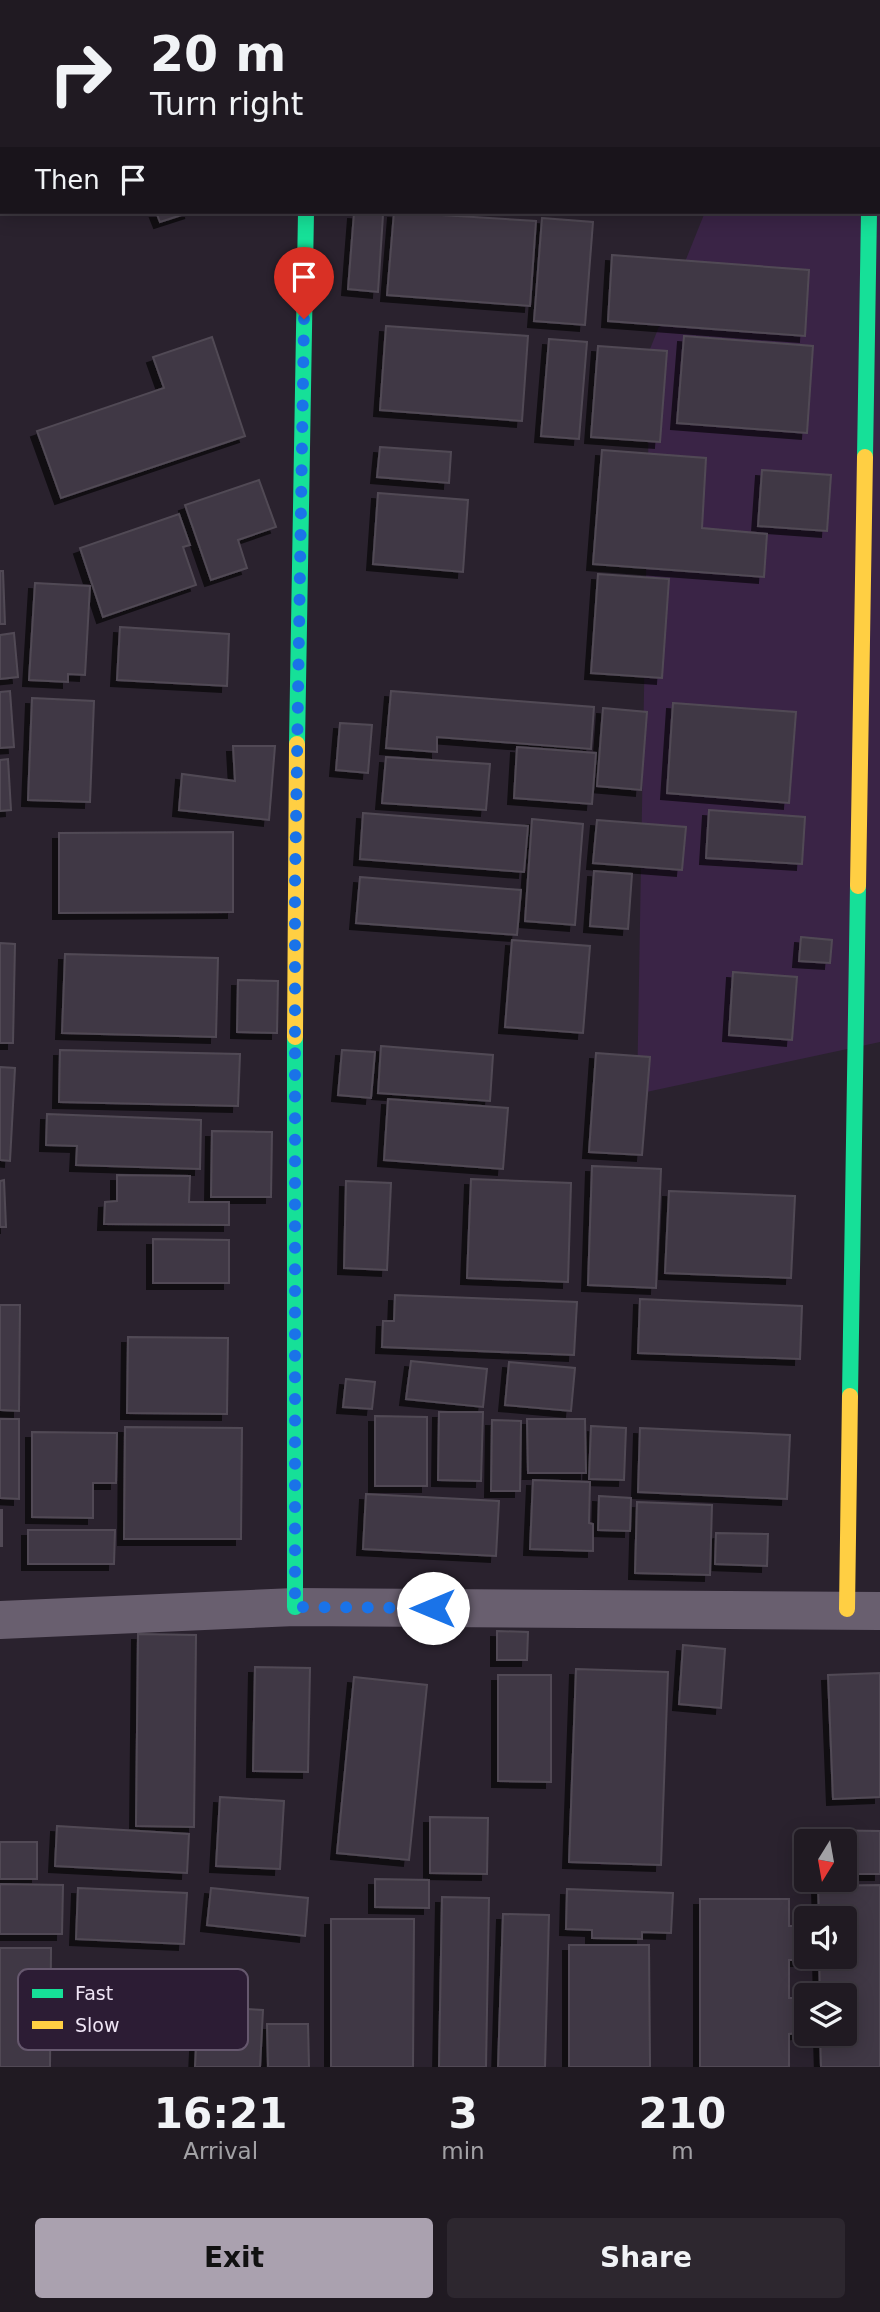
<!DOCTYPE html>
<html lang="en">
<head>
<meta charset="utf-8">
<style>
	body { margin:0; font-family:"DejaVu Sans",sans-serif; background:#2d272f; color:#f1f3f6; height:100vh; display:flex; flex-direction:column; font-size:26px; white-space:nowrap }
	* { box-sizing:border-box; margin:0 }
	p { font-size:23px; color:#a2a1a5 }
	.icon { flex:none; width:38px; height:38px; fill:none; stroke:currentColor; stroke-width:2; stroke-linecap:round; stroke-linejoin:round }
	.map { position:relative; height:2067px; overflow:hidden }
	.panel { display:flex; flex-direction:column; background:#201a22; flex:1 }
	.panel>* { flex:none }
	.guide { position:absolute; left:0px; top:0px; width:880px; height:214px; box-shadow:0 4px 18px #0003,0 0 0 2px #3d3840; background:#201a22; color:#f1f3f6; overflow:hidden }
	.needle { width:46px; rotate:191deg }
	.controls { position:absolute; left:794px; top:1829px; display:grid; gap:14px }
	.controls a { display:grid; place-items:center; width:63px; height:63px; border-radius:7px; background:#201a22; box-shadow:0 4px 18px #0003,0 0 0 2px #3d3840; font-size:35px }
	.pin { position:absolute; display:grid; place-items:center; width:60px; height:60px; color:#fff; margin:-72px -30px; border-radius:50% 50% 50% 0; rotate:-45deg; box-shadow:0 0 7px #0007 }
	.pin .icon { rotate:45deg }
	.me { position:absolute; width:77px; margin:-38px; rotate:270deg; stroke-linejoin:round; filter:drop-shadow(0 0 5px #0008) }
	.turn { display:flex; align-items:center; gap:24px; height:147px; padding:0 35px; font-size:32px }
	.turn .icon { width:91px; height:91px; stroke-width:2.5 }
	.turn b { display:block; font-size:49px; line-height:60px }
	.then { display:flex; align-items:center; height:66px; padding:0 35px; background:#0003; gap:14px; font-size:26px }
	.eta { display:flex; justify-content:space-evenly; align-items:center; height:119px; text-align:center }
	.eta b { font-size:42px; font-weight:700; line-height:49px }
	.button { display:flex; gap:14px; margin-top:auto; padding:14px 35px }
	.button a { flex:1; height:80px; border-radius:7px; background:#aaa1af; color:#111; font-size:28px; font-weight:700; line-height:80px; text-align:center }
	.button a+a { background:#2d272f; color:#f1f3f6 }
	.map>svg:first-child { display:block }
	.green { fill:#3a2446 }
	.building { fill:#403944; stroke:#514a55; stroke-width:2; filter:url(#shadow) }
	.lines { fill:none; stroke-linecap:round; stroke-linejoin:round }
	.street { stroke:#695f6f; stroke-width:38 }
	.fast { stroke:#16e098; stroke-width:16 }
	.slow { stroke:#ffcf43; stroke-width:16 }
	.route { stroke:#1a73e8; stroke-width:12; stroke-dasharray:0 21.6 }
	.key { fill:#2c1c34; stroke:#66586e; stroke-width:2 }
	.key-label { font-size:19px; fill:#efe5f5 }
</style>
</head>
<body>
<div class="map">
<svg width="880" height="2067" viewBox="0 0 880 2067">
	<defs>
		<filter id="shadow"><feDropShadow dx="-6" dy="6" stdDeviation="0" flood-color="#0009"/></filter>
	</defs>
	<rect width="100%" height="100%" fill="#2a222e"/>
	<polygon class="green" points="790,0 880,0 880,1042 637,1094 650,349 705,212 878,212 878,2 789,2"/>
	<g class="building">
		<rect x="376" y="0" width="55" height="2"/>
		<rect x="437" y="0" width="72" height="2"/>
		<polygon points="1,128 2,128 2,177 0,177"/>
		<polygon points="156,212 191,212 160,222"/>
		<polygon points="394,212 536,221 530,306 387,295"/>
		<polygon points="354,213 383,215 378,292 348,289"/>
		<polygon points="542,218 593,222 585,325 534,321"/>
		<polygon points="612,255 809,270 805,336 608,321"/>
		<polygon points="386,326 528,336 522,421 380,410"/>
		<polygon points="684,336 813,346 807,433 677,423"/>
		<polygon points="212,337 245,436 61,498 37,431 164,388 153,357"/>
		<polygon points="549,339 587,342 579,439 541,436"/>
		<polygon points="598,346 667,351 660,442 591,437"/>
		<polygon points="380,447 451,452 449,483 377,477"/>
		<polygon points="602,450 706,458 702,528 767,534 764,577 593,564"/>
		<polygon points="762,470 831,475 827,531 758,526"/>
		<polygon points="259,480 276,527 238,540 247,568 211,580 185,505"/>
		<polygon points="378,493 468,500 463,572 373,564"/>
		<polygon points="179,514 190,545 183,547 196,585 103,617 80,548"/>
		<polygon points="0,571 3,571 5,624 0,624"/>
		<polygon points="598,574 669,579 662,678 591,673"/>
		<polygon points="35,583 90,586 85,675 68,674 68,682 29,680"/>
		<polygon points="120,627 229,634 227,686 117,680"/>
		<polygon points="14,633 18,677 0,679 0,635"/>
		<polygon points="10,691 14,747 0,748 0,692"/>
		<polygon points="391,691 594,707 591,749 437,737 437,752 386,748"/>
		<polygon points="32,698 94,701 90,802 28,800"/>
		<polygon points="673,703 796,712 789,803 667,793"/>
		<polygon points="603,708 647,712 641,790 597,786"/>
		<polygon points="340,723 372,725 368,773 336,770"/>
		<polygon points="233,746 275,746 269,820 179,810 182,774 235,781"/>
		<polygon points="517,747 596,753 592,804 514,798"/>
		<polygon points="386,757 490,764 486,810 382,803"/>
		<polygon points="8,759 11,810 0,811 0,760"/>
		<polygon points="709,810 805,817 802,864 706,858"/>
		<polygon points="363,813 528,826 524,872 360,859"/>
		<polygon points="532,819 583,824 575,925 525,921"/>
		<polygon points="597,820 686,827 682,870 593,863"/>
		<polygon points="233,832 233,912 59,913 59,833"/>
		<polygon points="594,871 632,874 628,929 590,926"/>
		<polygon points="360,877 521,890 517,935 356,923"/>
		<polygon points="801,937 832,940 830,963 799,961"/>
		<polygon points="512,940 590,946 583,1033 505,1027"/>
		<polygon points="0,943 15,944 13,1043 0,1043"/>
		<polygon points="65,954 218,958 216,1037 62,1033"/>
		<polygon points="733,972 797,977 792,1040 729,1035"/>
		<polygon points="238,980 278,981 277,1033 237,1032"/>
		<polygon points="381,1046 493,1055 490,1101 378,1093"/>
		<polygon points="60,1050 240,1054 238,1106 59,1102"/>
		<polygon points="342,1050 375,1052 371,1098 338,1095"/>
		<polygon points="596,1053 650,1057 642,1155 589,1152"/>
		<polygon points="0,1067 15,1068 10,1161 0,1160"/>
		<polygon points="388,1099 508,1108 503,1169 384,1160"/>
		<polygon points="47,1114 201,1120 200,1169 76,1165 77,1146 46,1145"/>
		<polygon points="212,1131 272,1132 271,1197 211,1197"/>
		<polygon points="592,1166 661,1169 656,1288 588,1285"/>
		<polygon points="117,1175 190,1176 189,1202 229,1202 229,1225 104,1224 105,1202 117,1201"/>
		<polygon points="471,1179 571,1183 568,1282 467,1278"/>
		<polygon points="4,1180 6,1227 0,1227 0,1181"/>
		<polygon points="346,1181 391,1183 387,1270 344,1268"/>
		<polygon points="669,1191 795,1196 791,1278 665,1273"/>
		<polygon points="153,1239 229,1240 229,1283 153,1283"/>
		<polygon points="395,1295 577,1302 574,1355 382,1347 383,1321 394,1321"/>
		<polygon points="640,1299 802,1306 800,1359 638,1353"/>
		<polygon points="0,1305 20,1305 19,1411 0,1410"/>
		<polygon points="128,1337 228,1338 227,1414 127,1413"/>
		<polygon points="411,1361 487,1369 483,1407 406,1399"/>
		<polygon points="509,1362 575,1368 571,1411 505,1405"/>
		<polygon points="346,1379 375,1382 372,1409 343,1407"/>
		<polygon points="439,1412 483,1412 481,1481 438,1480"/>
		<polygon points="375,1416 427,1417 427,1486 375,1486"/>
		<polygon points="0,1419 19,1419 19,1499 0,1498"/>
		<polygon points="527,1419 585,1419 586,1473 528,1473"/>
		<polygon points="492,1420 521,1421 520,1491 491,1491"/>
		<polygon points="591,1426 626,1428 624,1480 589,1479"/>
		<polygon points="125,1427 242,1428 241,1539 124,1539"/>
		<polygon points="640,1428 790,1435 787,1499 638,1492"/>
		<polygon points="32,1432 117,1433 116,1483 93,1483 93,1518 32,1517"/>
		<polygon points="533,1480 590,1482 589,1523 593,1524 593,1551 530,1549"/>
		<polygon points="366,1494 499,1501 496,1556 363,1549"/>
		<polygon points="599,1496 631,1498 630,1531 598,1530"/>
		<polygon points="637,1502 712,1505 710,1575 635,1573"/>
		<rect x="0" y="1510" width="2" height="36"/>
		<polygon points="28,1530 115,1530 114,1564 28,1564"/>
		<polygon points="716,1533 768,1534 767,1566 715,1564"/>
		<polygon points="497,1631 528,1632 527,1660 497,1660"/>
		<polygon points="138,1634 196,1635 194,1827 136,1826"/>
		<polygon points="683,1645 725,1649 721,1708 679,1704"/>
		<polygon points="255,1667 310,1668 308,1772 253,1771"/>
		<polygon points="576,1669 668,1672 661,1865 569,1862"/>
		<polygon points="880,1673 880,1797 833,1799 828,1675"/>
		<polygon points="498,1675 551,1675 551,1782 498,1781"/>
		<polygon points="354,1677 427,1685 409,1860 337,1853"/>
		<polygon points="220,1797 284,1801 280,1869 216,1866"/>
		<polygon points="430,1817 488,1818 487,1874 430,1873"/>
		<polygon points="57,1826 189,1834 187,1873 55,1866"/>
		<polygon points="813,1830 880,1831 880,1874 845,1874 845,1841 813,1841"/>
		<rect x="0" y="1842" width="37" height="37"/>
		<polygon points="375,1879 429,1880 429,1908 375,1907"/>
		<polygon points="0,1884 63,1885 62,1934 0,1934"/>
		<polygon points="880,1885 880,2067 821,2067 820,2034 845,2034 845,1995 820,1995 819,1956 845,1956 845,1918 819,1918 818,1886"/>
		<polygon points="78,1888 187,1893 184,1944 76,1939"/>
		<polygon points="211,1888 308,1898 305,1936 207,1925"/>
		<polygon points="567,1889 673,1893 671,1933 642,1932 642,1939 592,1938 592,1930 566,1929"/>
		<polygon points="442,1897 489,1898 486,2067 439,2067"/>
		<polygon points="700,1899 789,1899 789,1926 799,1926 799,1960 789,1960 789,1998 798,1998 798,2033 789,2034 789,2067 700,2067"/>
		<polygon points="503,1914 549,1915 545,2067 498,2067"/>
		<polygon points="331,1919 414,1919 413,2067 331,2067"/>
		<polygon points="569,1945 649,1945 650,2067 569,2067"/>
		<polygon points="0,1948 51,1948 50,2067 0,2067"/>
		<polygon points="198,2006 263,2010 260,2067 195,2067"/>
		<polygon points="267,2024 308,2024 309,2067 268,2067"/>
	</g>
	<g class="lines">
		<g class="street">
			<polyline points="872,2 872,0"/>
			<polyline points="0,1620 295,1607 880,1611"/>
		</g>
		<g class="fast">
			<polyline points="865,457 869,212"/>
			<polyline points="297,744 306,212"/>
			<polyline points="295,1037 295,1607"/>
			<polyline points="850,1396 858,886"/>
		</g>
		<g class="slow">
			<polyline points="858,886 865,457"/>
			<polyline points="295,1037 297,744"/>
			<polyline points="847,1609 850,1396"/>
		</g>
	</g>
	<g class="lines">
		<polyline class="route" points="304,319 295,885 295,1607 433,1608"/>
	</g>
	<rect x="18" y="1969" width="230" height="81" rx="10" class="key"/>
	<rect x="32" y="1989" width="31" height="9" fill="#16e098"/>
	<rect x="32" y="2021" width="31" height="8" fill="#ffcf43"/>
	<g class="key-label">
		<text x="75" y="2000">Fast</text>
		<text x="75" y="2032">Slow</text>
	</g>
</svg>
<div class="controls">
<a><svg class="needle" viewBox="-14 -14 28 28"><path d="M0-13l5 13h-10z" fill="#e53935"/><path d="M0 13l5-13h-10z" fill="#a2a1a5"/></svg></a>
<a><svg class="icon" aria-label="sound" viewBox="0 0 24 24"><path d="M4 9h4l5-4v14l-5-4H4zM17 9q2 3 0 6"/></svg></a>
<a><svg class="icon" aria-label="layers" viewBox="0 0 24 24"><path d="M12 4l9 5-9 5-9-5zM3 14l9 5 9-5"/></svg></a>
</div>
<div class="pin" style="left:304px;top:319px;background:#d93025"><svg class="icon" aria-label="arrive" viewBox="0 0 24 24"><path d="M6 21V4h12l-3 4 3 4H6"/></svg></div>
<svg class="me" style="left:433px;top:1608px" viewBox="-20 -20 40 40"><circle r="19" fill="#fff"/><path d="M0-13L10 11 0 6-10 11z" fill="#1a73e8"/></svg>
<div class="guide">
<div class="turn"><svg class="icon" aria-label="right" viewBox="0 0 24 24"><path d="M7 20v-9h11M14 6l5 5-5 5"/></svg><div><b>20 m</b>Turn right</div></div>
<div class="then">Then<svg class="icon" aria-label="arrive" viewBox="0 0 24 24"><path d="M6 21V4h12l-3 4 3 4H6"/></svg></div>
</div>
</div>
<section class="panel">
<div class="eta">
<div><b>16:21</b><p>Arrival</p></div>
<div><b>3</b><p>min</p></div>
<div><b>210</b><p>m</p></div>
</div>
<div class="button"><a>Exit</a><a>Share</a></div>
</section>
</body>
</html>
